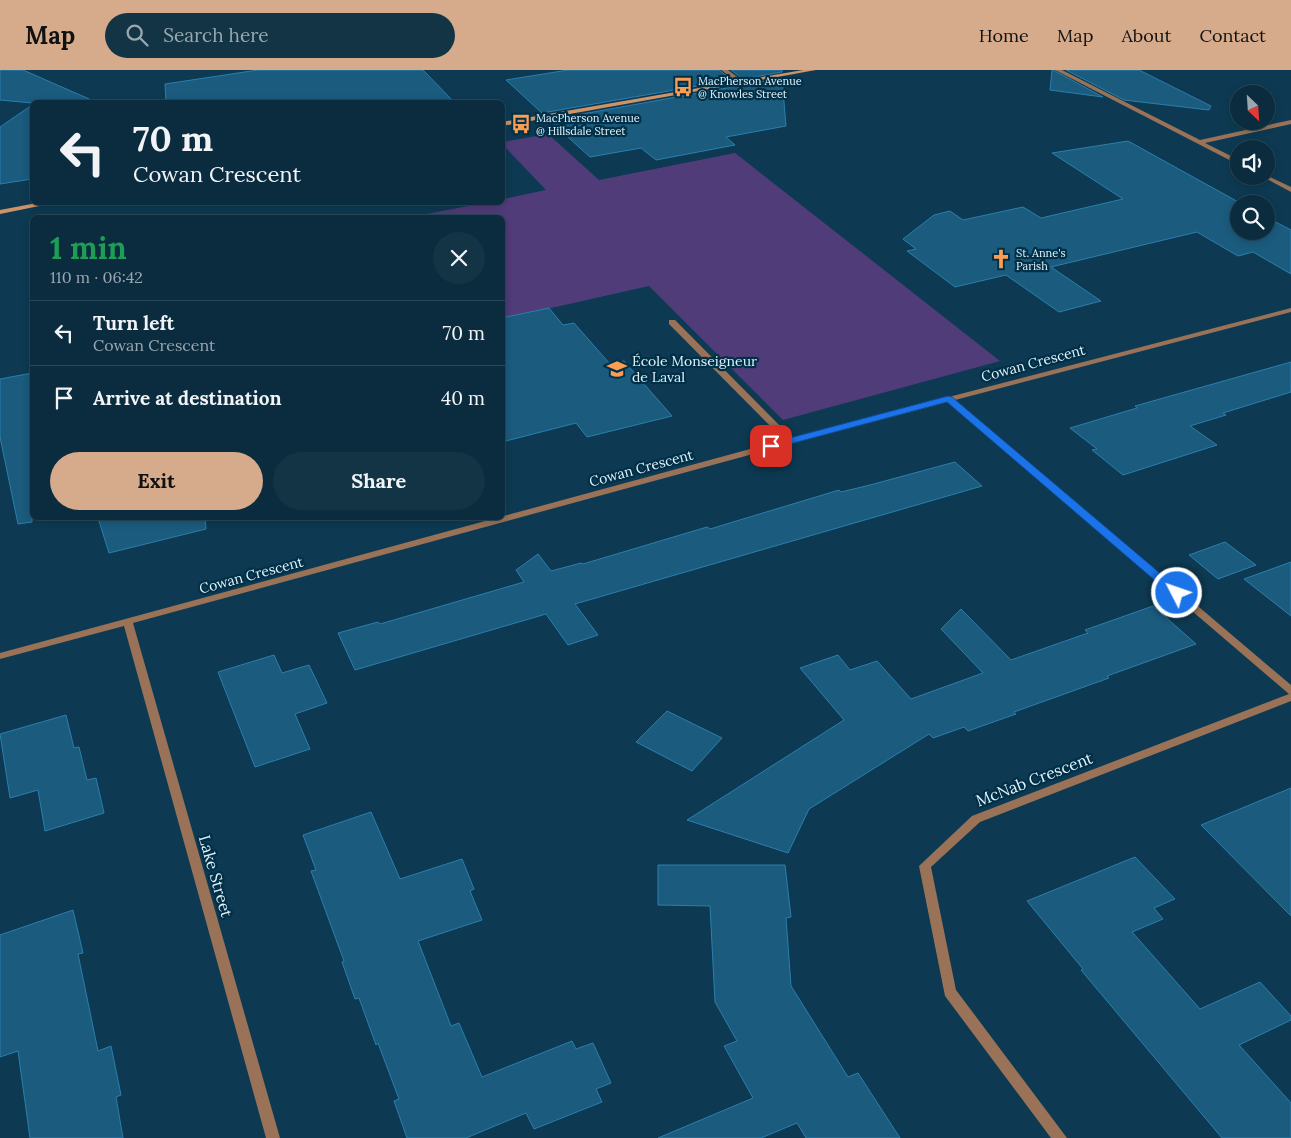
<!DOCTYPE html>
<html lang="en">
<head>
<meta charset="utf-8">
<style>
	body { margin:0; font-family:Lora,serif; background:#133445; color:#f1f3f6; height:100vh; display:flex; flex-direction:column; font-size:19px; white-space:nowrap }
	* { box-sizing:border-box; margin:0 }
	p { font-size:16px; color:#99a7b0 }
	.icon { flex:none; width:28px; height:28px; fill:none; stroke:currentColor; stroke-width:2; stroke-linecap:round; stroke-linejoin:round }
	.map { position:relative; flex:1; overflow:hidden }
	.drawer { position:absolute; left:30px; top:145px; width:475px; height:305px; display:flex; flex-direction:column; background:#0a2c3e; border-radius:8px; box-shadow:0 2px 8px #0003,0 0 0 1px #2a4858 }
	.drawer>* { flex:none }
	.hud { position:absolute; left:30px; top:30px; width:475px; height:105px; border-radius:8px; box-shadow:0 2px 8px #0003,0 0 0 1px #2a4858; background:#0a2c3e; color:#f1f3f6; overflow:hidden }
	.needle { width:32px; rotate:155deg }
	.buttons { position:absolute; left:1230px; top:15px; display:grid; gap:10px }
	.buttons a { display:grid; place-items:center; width:45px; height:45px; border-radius:50%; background:#0a2c3e; box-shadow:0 2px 8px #0003,0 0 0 1px #2a4858; font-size:25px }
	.pin { position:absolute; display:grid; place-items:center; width:42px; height:42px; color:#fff; margin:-21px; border-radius:10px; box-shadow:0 2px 8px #0006 }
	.me { position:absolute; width:55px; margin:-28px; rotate:311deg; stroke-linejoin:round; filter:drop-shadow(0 0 4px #0008) }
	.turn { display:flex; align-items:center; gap:18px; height:105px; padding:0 20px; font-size:22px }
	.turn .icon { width:65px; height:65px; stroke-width:2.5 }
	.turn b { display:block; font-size:35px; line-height:42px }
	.round { display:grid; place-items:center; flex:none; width:52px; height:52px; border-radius:26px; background:#133445 }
	.overview { display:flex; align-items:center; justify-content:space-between; height:85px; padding:0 20px }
	h1 { font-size:30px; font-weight:800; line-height:38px; color:#1e9e55 }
	.primary-button { display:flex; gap:10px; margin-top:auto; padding:10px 20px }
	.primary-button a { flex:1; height:58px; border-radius:30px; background:#d6ab8b; color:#111; font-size:20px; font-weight:800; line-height:58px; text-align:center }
	.primary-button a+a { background:#133445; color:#f1f3f6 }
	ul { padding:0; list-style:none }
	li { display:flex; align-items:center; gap:15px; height:65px; padding:0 20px; border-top:1px solid #2a4858 }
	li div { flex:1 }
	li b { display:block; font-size:19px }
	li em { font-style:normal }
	header { display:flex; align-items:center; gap:30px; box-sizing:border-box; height:70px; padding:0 25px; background:#d6ab8b; color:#111 }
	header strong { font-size:24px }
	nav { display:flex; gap:28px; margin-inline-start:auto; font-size:18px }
	.search { width:350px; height:45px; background:#133445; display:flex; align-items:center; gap:12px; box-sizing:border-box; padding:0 18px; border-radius:28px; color:#99a7b0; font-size:19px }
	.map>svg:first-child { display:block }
	.green { fill:#503c79 }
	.building { fill:#1b5b7e; stroke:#2b7fad }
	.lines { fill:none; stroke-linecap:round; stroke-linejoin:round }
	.lane { fill:#997257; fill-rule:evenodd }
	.street { fill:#997257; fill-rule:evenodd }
	.secondary { fill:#d09367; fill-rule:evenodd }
	.route { fill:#1a73e8; stroke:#114b97 }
	.labels { text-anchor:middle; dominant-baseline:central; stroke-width:4.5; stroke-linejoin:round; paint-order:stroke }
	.far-poi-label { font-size:11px; fill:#e3f2fc; stroke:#003047; text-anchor:start }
	.poi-label { font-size:14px; fill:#e3f2fc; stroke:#003047; text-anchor:start }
	.street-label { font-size:14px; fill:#e3f2fc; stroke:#003047 }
	.near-street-label { font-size:16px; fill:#e3f2fc; stroke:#003047 }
</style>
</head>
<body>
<header>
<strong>Map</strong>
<div class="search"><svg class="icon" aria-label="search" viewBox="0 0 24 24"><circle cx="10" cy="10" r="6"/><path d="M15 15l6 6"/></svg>Search here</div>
<nav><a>Home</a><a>Map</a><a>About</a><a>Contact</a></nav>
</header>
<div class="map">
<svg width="1291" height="1068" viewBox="0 0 1291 1068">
	<rect width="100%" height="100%" fill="#0d3a52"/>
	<polygon class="green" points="548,64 599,110 735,83 1000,291 783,350 649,216 503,249 502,148 406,148 484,133 502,132 503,129 546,120 503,75 503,72"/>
	<g class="building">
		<polygon points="0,0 23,0 96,32 32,33 0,30"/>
		<polygon points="258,0 423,0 454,32 166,32 165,14"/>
		<polygon points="568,0 719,0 732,10 542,43 506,10"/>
		<polygon points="731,0 782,0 782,2 743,9"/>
		<polygon points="1052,0 1053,0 1103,27 1050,20"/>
		<polygon points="1066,0 1139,0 1211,36 1209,40 1124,30"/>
		<polygon points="782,8 786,56 726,67 735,75 656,90 641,78 590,87 549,50"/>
		<polygon points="32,35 32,109 0,114 0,57"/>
		<polygon points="1128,71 1242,134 1239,134 1239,161 1266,161 1266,147 1291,160 1291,204 1253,182 1238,186 1197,162 1051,197 1101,231 1059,242 1006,205 955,217 907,181 916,179 903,169 934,145 950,141 963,150 1023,137 1041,148 1123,129 1052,83"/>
		<polygon points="549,238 563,255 574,253 610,294 624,291 672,346 587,367 576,353 502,372 502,248"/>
		<polygon points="1291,292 1291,322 1223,343 1226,345 1190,356 1217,375 1123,405 1092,380 1097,379 1070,358 1137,338 1135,336"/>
		<polygon points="32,303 32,452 18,454 0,367 0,309"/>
		<polygon points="955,392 982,416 575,534 598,565 568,575 546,544 355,600 338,563 378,552 380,554 524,512 516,500 538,484 551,501 581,493 583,494 707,457 710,459 839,420 841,422 870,415"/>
		<polygon points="98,448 205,448 206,459 109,483"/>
		<polygon points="1225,472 1256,495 1218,509 1189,485"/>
		<polygon points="1291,492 1291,546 1244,509"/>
		<polygon points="1153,536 1196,574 1107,606 1109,608 1014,642 1016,644 968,661 964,657 933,668 929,664 809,739 788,783 687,750 844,650 800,598 838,585 850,600 877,591 911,629 983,603 941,559 961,539 1011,590 1088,563 1085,560"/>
		<polygon points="274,585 282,603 309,595 327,633 295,644 310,679 255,697 218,602"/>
		<polygon points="667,641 722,668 692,701 636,672"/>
		<polygon points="66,645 74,678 79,677 87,710 96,708 104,743 45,761 38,720 10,728 0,664"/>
		<polygon points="1291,718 1291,846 1201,755"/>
		<polygon points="371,742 400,809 462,789 474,819 470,821 482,850 418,871 451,956 459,953 482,1007 572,971 576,979 593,973 611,1013 596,1019 602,1032 534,1059 526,1043 466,1068 407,1068 394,1031 399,1029 378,973 376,975 359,928 355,929 342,892 344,891 311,801 316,800 303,765"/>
		<polygon points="1135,787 1175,829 1154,838 1163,849 1132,862 1200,939 1260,912 1291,946 1291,950 1239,975 1291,1033 1291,1068 1222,1068 1081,900 1083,899 1027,831"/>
		<polygon points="658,795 785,795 791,847 786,848 791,916 848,1007 858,1003 900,1068 806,1068 797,1053 761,1068 658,1068 753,1028 724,976 737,971 715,932 710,836 658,835"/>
		<polygon points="73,840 83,883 78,884 98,981 111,976 121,1025 116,1027 123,1068 30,1068 18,981 0,987 0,865"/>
	</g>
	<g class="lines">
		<polygon class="lane" points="669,250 675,250 793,369 794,371 793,373 787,373 669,254"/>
		<g class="street">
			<polygon points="721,0 728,0 744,12 739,13"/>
			<polygon points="1055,0 1062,0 1200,70 1291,50 1291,54 1205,73 1239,90 1239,95"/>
			<polygon points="1266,105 1291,117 1291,122 1261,106 1266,106"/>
			<polygon points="1291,238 1291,242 955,330 1291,615 1291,631 980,752 931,797 956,920 1067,1068 1051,1068 945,926 919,796 972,746 1289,624 948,332 793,373 133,553 280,1068 266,1068 124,556 0,589 0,583 787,369"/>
		</g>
		<g class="secondary">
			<polygon points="803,0 816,0 502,56 502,52"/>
			<polygon points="42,132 59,132 0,144 0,140"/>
		</g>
	</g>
	<polygon class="route" points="948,326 952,327 1181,521 1182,523 1181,526 1173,526 947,332 771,379 766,376 767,374"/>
	<defs>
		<symbol id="bus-bare" viewBox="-9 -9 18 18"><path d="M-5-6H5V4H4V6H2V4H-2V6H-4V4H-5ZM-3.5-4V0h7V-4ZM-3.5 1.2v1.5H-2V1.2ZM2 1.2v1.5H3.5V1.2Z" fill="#fc9d53" stroke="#003047" stroke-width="2.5" paint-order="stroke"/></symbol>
		<symbol id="church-bare" viewBox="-9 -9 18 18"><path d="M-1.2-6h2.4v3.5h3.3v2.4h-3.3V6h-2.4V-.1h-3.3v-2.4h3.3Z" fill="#fc9d53" stroke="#003047" stroke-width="2.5" paint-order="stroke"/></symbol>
		<symbol id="school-bare" viewBox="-9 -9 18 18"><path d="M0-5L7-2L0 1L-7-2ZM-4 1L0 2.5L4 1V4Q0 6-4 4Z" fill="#fc9d53" stroke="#003047" stroke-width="2.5" paint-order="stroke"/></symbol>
	</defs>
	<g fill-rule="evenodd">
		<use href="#bus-bare" x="669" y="3" width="28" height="28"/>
		<use href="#bus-bare" x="507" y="40" width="28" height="28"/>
		<use href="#church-bare" x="987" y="175" width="28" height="28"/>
		<use href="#school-bare" x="603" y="285" width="28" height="28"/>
	</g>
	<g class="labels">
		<g class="far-poi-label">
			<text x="698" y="11">MacPherson Avenue<tspan x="698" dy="13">@ Knowles Street</tspan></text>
			<text x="536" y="48">MacPherson Avenue<tspan x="536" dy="13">@ Hillsdale Street</tspan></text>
			<text x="1016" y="183">St. Anne's<tspan x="1016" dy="13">Parish</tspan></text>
		</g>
		<g class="poi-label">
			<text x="632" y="291">École Monseigneur<tspan x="632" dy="16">de Laval</tspan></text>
		</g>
		<g class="street-label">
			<text transform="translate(1033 293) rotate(-15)">Cowan Crescent</text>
			<text transform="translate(641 398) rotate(-15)">Cowan Crescent</text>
			<text transform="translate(251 505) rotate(-15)">Cowan Crescent</text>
		</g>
		<g class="near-street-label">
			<text transform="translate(1034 709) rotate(-21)">McNab Crescent</text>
			<text transform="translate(216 806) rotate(74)">Lake Street</text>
		</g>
	</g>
</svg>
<div class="buttons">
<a><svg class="needle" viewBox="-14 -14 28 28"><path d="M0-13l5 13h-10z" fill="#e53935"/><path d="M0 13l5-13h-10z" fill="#99a7b0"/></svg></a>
<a><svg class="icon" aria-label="sound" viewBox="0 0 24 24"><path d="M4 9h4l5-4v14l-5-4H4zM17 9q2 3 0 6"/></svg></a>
<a><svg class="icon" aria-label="search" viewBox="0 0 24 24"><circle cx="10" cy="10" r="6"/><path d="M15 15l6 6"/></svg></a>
</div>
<div class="pin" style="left:771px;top:376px;background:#d93025"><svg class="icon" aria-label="arrive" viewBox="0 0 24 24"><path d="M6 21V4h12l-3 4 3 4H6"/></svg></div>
<svg class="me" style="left:1177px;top:523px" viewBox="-20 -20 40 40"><circle r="17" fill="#1a73e8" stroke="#fff" stroke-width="3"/><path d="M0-11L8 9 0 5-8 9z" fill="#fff"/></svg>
<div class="hud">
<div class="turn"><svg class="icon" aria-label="left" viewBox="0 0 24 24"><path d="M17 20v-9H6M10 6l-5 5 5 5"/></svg><div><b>70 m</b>Cowan Crescent</div></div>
</div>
<section class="drawer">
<div class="overview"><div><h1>1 min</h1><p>110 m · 06:42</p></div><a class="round"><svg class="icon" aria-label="close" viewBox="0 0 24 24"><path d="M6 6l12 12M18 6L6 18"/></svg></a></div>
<ul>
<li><svg class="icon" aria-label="left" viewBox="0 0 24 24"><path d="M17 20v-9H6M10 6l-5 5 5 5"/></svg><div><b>Turn left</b><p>Cowan Crescent</p></div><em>70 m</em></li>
<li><svg class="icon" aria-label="arrive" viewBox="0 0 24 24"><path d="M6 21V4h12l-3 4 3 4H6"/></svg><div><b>Arrive at destination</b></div><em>40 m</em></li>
</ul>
<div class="primary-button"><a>Exit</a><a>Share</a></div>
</section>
</div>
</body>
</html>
